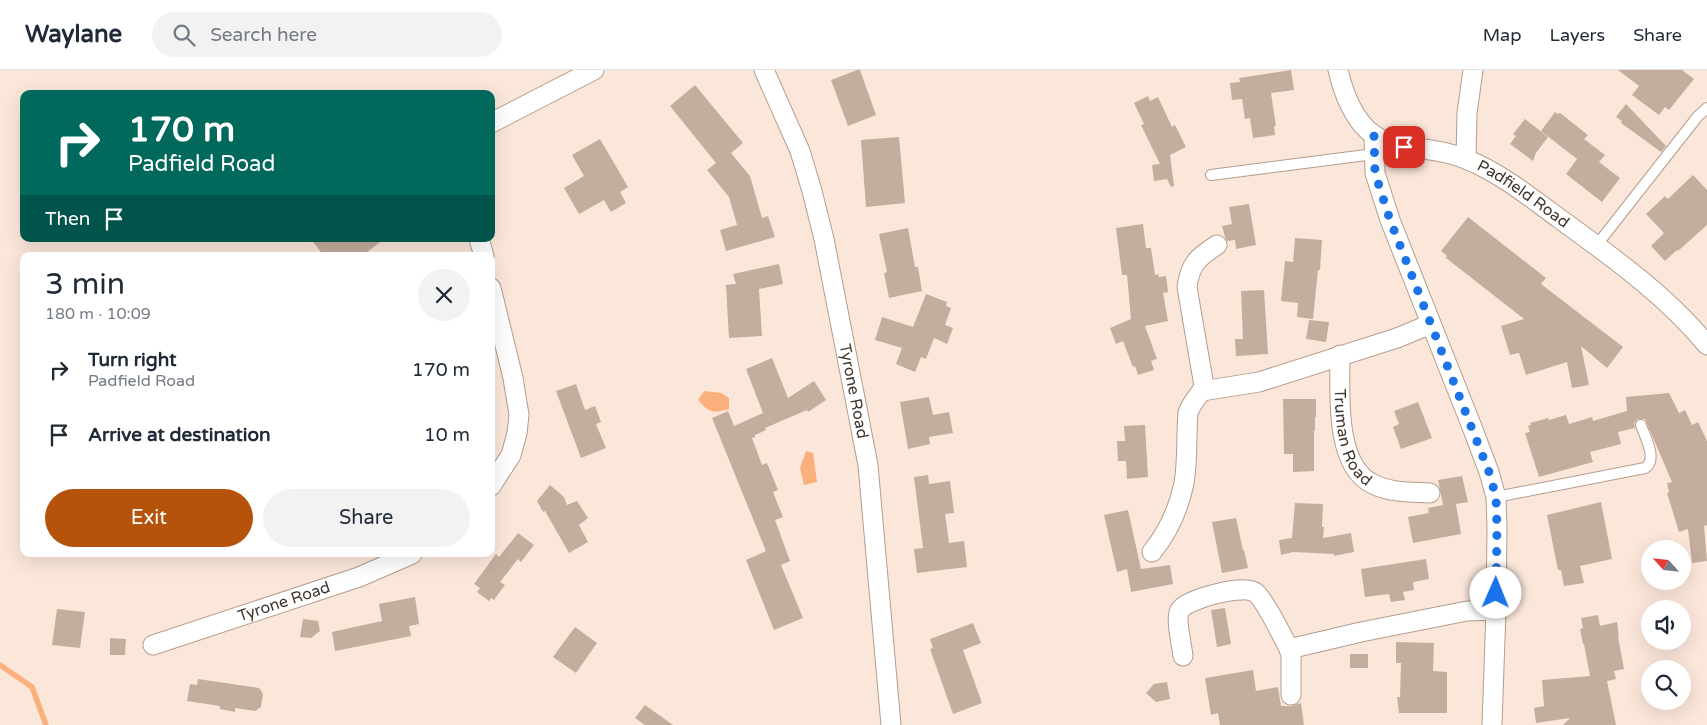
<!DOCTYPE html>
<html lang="en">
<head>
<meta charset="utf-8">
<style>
	body { margin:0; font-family:"Varela Round",sans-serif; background:#f2f2f3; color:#1f2937; height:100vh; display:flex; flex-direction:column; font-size:19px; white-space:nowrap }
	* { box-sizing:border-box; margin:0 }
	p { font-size:16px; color:#747a83 }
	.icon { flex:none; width:28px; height:28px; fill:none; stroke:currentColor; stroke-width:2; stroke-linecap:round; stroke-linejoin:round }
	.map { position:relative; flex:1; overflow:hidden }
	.side { position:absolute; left:20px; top:182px; width:475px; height:305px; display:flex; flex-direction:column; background:#fff; border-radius:10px; box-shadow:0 5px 20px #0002 }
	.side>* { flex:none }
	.top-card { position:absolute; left:20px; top:20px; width:475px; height:152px; border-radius:10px; box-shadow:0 5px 20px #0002; background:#00695c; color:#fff; overflow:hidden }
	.needle { width:32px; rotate:297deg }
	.controls { position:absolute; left:1641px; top:470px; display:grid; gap:10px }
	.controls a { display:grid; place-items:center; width:50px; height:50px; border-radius:50%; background:#fff; box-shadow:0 5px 20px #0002; font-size:25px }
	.pin { position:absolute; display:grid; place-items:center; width:42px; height:42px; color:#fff; margin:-21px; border-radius:10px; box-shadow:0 2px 8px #0006 }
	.me { position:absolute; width:55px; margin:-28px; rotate:1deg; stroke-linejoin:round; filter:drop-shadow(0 0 4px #0008) }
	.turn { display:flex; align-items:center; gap:18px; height:105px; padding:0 25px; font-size:22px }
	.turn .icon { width:65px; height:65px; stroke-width:2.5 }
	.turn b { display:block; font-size:35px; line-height:42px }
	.then { display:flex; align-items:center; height:48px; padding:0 25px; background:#0003; gap:10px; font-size:19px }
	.round { display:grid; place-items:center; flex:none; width:52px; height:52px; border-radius:26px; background:#f2f2f3 }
	.headline { display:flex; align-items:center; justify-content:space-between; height:85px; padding:0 25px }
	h1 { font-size:30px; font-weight:600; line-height:38px }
	.primary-button { display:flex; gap:10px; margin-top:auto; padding:10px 25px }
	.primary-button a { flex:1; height:58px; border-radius:30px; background:#b45309; color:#fff; font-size:20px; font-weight:600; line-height:58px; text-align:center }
	.primary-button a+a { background:#f2f2f3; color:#1f2937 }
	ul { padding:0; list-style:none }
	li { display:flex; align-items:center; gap:15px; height:65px; padding:0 25px }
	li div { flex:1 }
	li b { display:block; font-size:19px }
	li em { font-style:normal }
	header { display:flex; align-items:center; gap:30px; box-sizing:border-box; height:70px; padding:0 25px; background:#fff; border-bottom:1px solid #e0e1e3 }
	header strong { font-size:24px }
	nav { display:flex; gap:28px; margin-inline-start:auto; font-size:18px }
	.search { width:350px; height:45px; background:#f2f2f3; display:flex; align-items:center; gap:12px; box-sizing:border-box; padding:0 18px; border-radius:28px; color:#747a83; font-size:19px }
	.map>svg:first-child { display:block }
	.water { fill:#fbaf7c }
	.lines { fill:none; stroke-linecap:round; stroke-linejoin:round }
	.stream { stroke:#fbaf7c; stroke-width:5.5 }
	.building { fill:#c5ad9d }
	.service-casing { stroke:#b49d8e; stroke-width:12 }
	.minor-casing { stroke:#b49d8e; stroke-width:21 }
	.service { stroke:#fff; stroke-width:10 }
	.minor { stroke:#fff; stroke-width:19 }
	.route { stroke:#1a73e8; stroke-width:9; stroke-dasharray:0 16.2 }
	.labels { text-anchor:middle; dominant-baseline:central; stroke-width:4; stroke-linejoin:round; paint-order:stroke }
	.street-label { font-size:16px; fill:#3f362f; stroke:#fdf8f4 }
</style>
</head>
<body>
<header>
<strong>Waylane</strong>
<div class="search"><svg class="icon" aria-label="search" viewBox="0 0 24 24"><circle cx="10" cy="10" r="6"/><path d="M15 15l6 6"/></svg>Search here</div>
<nav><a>Map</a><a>Layers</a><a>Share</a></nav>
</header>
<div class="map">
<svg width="1707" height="655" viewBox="0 0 1707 655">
	<rect width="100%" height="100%" fill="#fbe7da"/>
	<g class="water">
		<path d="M704,321L721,323L729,328V339C712,344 709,342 698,330Z"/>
		<polygon points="806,381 813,383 817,412 804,415 800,398"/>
	</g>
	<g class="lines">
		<polyline class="stream" points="0,595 32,617 46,655"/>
	</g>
	<g class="building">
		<polygon points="857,0 860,0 876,45 848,56 831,10"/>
		<polygon points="1291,0 1294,20 1271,23 1276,56 1274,56 1275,65 1253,68 1250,48 1245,49 1242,29 1232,30 1230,13 1240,12 1239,8"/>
		<polygon points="1618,0 1682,0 1694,9 1669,40 1665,37 1659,45 1632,25 1639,16"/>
		<polygon points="695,15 743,73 731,83 750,106 762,148 768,146 775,167 726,181 720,160 737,155 729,127 707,100 716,93 670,36"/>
		<polygon points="1148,26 1150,31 1158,27 1172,57 1175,55 1186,77 1170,85 1174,116 1171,117 1167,109 1154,111 1152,95 1160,94 1141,55 1144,54 1134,33"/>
		<polygon points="1626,34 1666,76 1661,82 1621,53 1622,51 1616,47"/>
		<polygon points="1555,42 1558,44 1560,43 1588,65 1584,69 1605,85 1599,92 1620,108 1602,132 1566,104 1577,89 1541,61"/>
		<polygon points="1525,49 1548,67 1536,83 1533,91 1510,74 1516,66 1513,64"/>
		<polygon points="899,67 905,133 866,137 861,70"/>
		<polygon points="600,69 628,117 620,122 626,133 611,142 604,130 579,144 564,118 584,106 572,85"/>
		<polygon points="1693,105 1707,120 1707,155 1678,181 1677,180 1665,191 1651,176 1664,163 1646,144 1665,126 1668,129"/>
		<polygon points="1249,134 1256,175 1236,179 1235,170 1227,171 1225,167 1222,156 1232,154 1229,137"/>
		<polygon points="1468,147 1546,208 1541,214 1623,277 1607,298 1581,276 1589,315 1572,318 1567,292 1526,305 1519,283 1510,285 1501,256 1524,249 1446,188 1447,186 1441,181"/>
		<polygon points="1143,154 1146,178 1151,178 1155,205 1158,204 1159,207 1166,206 1168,222 1163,223 1168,251 1145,256 1157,289 1151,291 1154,300 1138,305 1135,296 1133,297 1123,271 1116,274 1110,258 1131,249 1127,205 1122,205 1116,158"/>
		<polygon points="908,158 915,197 918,197 922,221 889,228 884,203 887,202 879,164"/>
		<polygon points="1295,168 1322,170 1320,200 1318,200 1313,249 1297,247 1298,233 1281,231 1285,191 1293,192"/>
		<polygon points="311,169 384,169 362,186 324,186"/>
		<polygon points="779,194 783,214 759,219 762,266 729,268 726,215 736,214 733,204"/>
		<polygon points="1264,220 1268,284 1236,286 1235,269 1243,269 1241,221"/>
		<polygon points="926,224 947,232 946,236 951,238 945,255 953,258 947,274 934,268 926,289 921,287 915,302 896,294 902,278 875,270 882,247 913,257"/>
		<polygon points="1309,250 1329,252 1326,272 1306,269"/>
		<polygon points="772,288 788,328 814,311 826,330 808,342 807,340 765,358 766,360 755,365 755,367 752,368 762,395 767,393 778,420 773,422 783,447 775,450 790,491 781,495 803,548 774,560 746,490 766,481 712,348 728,341 734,356 763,343 746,299"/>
		<polygon points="576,314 585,340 595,336 601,352 596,354 606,378 581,388 556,321"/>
		<polygon points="1669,323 1679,343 1685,340 1692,355 1698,352 1707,371 1707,455 1704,456 1707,491 1692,493 1688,459 1679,462 1667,423 1669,422 1667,413 1672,412 1645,349 1638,349 1634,353 1635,358 1618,362 1621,374 1590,382 1593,392 1539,407 1525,363 1530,362 1528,356 1531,355 1530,353 1548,348 1549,350 1566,345 1569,354 1592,347 1593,351 1627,341 1626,327"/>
		<polygon points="929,327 933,345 949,342 953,363 929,367 930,374 908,379 900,332"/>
		<polygon points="1283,329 1316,329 1316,347 1315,347 1315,361 1314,361 1314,401 1293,402 1293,384 1284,384"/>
		<polygon points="1418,332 1432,368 1401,379 1393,357 1399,354 1394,341"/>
		<polygon points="1145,355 1148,407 1127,409 1126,391 1118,391 1117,371 1125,371 1124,356"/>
		<polygon points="928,405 929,414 950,411 954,443 945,444 949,473 964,471 967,497 917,503 914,479 923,478 914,407"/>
		<polygon points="1462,406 1468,432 1456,434 1461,464 1413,473 1408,447 1429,443 1428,438 1443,435 1438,410"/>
		<polygon points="550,415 564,427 567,435 577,431 588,448 579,455 588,472 569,483 545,441 543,442 537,431"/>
		<polygon points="1601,432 1612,489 1580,496 1584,513 1564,516 1561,500 1558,500 1547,445"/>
		<polygon points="1295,433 1323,434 1322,457 1324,457 1323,468 1351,463 1354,482 1334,486 1334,484 1293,482 1281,485 1279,470 1292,468"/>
		<polygon points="1128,440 1141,499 1170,495 1173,514 1131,522 1127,499 1117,502 1104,445"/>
		<polygon points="1236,448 1243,480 1244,480 1248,498 1222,503 1212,452"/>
		<polygon points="518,463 534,475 521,492 518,489 500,512 505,515 494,530 491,528 489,531 477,522 480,518 474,514 496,484 499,487"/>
		<polygon points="1426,489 1429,509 1413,512 1414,520 1403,522 1405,530 1391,532 1389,524 1365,527 1361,499"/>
		<polygon points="415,527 419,554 409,556 411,566 335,581 332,562 382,551 379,534"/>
		<polygon points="1225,538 1231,574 1217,577 1211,540"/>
		<polygon points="57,539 85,542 80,578 52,575"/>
		<polygon points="1598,545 1600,556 1617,552 1619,567 1618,567 1624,599 1614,601 1616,609 1607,611 1616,655 1563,655 1570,648 1536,653 1534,638 1544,636 1542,610 1590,606 1584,574 1583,574 1580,559 1583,558 1581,548"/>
		<polygon points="303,549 318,551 320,561 311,568 300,567"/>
		<polygon points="973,553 981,573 963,580 982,633 953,644 930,579 933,578 930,569"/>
		<polygon points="575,557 597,573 576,603 553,587"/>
		<polygon points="110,568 126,569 125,585 110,585"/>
		<polygon points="1396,572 1434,573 1433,601 1447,602 1447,643 1399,643 1397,627 1400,627 1401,593 1396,593"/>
		<rect x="1350" y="584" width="18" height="14"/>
		<polygon points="1253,600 1256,621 1278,617 1281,636 1291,636 1301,633 1304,655 1220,655 1218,643 1211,645 1205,608"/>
		<polygon points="198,609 259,618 263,624 261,637 255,641 235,638 235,642 220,639 220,636 187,631 190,614 197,615"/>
		<polygon points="1167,612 1170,629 1156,632 1146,623 1154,614"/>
		<polygon points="645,635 673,655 645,655 635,648"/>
	</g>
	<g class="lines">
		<defs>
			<g id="service">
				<polyline points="1211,105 1374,84"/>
				<polyline points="1596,176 1698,46 1707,38"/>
				<path d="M1496,427L1645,398C1658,390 1645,367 1641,355"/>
			</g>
			<g id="minor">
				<path id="s1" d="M764,0L800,81L812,121L824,169L868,395L891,655"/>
				<path id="s2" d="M1338,0C1343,22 1354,52 1374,65C1389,76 1406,77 1424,79C1439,81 1455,84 1468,90C1502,104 1531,128 1560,149C1612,187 1666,225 1707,275"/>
				<polyline points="491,53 594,0"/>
				<polyline points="1374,66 1375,103 1390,150 1472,357 1489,402 1496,427 1497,458 1496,540 1492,655"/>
				<polyline points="1466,89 1467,43 1473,0"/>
				<polyline points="479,169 484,186"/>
				<polyline points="491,218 513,308 519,345 517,363 511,385 491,416"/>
				<path id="s3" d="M1340,285C1340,321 1334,396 1373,414C1390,423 1412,422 1430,423"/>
				<polyline points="1202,321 1259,312 1397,268 1431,254"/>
				<path d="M1152,482C1168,462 1179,438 1184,413C1188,390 1186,366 1188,343C1191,332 1200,326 1204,316L1187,217C1190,194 1198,187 1217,175"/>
				<path id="s4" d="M153,575L359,507L412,484"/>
				<polyline points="1289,579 1361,562 1467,541 1496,540"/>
				<path d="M1183,586C1182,576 1175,548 1180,540C1187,529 1246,513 1256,523C1265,531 1283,567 1289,579L1291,585V625"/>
			</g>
		</defs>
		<use href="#service" class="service-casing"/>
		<use href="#minor" class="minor-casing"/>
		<use href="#service" class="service"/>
		<use href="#minor" class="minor"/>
	</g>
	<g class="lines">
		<polyline class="route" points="1404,77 1391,74 1374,66 1375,103 1390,150 1489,402 1496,427 1497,458 1496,523"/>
	</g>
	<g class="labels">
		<g class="street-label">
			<text stroke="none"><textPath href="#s2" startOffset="239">Padfield Road</textPath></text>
			<text stroke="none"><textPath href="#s1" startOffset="335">Tyrone Road</textPath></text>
			<text stroke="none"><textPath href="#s3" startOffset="85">Truman Road</textPath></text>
			<text stroke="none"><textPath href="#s4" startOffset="138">Tyrone Road</textPath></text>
		</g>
	</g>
</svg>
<div class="controls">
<a><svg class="needle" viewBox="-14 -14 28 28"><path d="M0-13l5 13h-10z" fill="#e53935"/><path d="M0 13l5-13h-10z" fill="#747a83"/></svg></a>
<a><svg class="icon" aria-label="sound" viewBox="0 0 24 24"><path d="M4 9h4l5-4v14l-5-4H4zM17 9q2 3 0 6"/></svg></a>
<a><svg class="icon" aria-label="search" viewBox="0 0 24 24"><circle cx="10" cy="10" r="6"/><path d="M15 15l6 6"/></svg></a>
</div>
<div class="pin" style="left:1404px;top:77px;background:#d93025"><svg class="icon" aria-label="arrive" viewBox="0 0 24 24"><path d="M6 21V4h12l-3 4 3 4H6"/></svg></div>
<svg class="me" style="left:1496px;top:523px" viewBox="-20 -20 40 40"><circle r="19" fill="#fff"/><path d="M0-13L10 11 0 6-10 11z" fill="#1a73e8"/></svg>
<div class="top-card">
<div class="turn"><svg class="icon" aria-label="right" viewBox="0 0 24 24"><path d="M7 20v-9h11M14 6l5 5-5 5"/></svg><div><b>170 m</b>Padfield Road</div></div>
<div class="then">Then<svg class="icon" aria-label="arrive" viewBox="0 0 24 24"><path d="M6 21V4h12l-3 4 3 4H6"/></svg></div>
</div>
<section class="side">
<div class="headline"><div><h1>3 min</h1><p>180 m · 10:09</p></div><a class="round"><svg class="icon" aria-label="close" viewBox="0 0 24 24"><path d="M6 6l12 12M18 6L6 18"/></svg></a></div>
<ul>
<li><svg class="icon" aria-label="right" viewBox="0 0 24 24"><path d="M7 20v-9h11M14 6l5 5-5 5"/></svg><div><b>Turn right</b><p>Padfield Road</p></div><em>170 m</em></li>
<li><svg class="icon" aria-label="arrive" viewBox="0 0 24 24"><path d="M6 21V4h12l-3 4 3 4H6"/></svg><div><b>Arrive at destination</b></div><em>10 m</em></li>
</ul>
<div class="primary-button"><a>Exit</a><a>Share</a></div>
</section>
</div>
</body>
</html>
